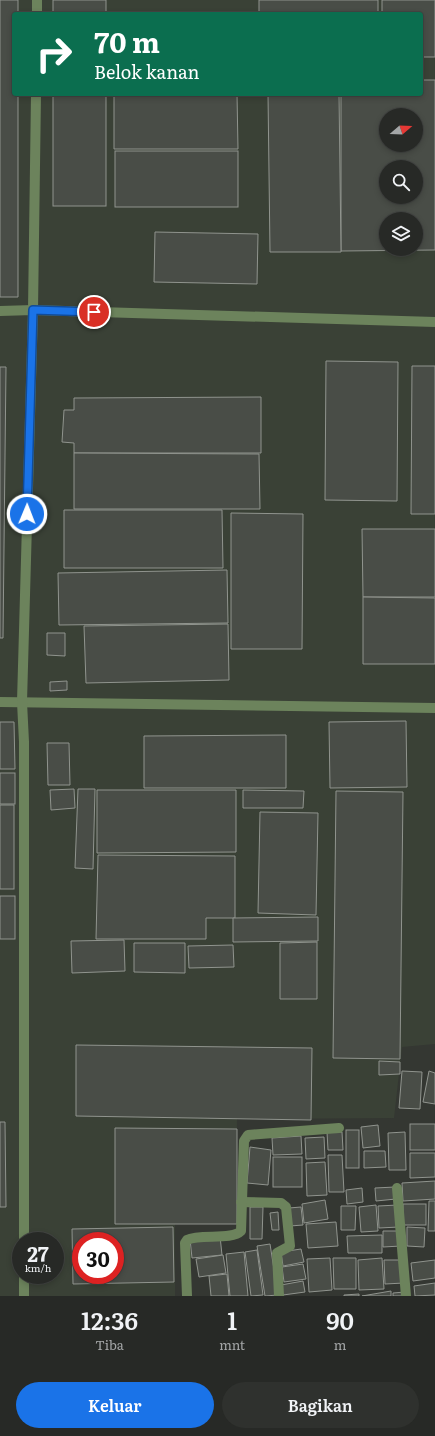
<!DOCTYPE html>
<html lang="id">
<head>
<meta charset="utf-8">
<style>
	body { margin:0; font-family:Literata,serif; background:#2f312e; color:#f1f3f6; height:100vh; display:flex; flex-direction:column; font-size:15px; white-space:nowrap }
	* { box-sizing:border-box; margin:0 }
	p { font-size:13px; color:#a4a6a7 }
	.icon { flex:none; width:22px; height:22px; fill:none; stroke:currentColor; stroke-width:2; stroke-linecap:round; stroke-linejoin:round }
	.map { position:relative; height:1296px; overflow:hidden }
	.side { display:flex; flex-direction:column; background:#272926; flex:1 }
	.side>* { flex:none }
	.hud { position:absolute; left:12px; top:12px; width:411px; height:84px; border-radius:4px; box-shadow:0 2px 6px #0003,0 0 0 1px #434543; background:#0b6e4f; color:#fff; overflow:hidden }
	.needle { width:26px; rotate:71deg }
	.buttons { position:absolute; left:379px; top:108px; display:grid; gap:8px }
	.buttons a { display:grid; place-items:center; width:44px; height:44px; border-radius:50%; background:#272926; box-shadow:0 2px 6px #0003,0 0 0 1px #434543; font-size:20px }
	.speed { position:absolute; left:12px; top:1232px; display:flex; gap:8px; font-size:20px; font-weight:700; text-align:center }
	.speed>* { display:grid; place-content:center; width:52px; height:52px; border-radius:50%; background:#272926; box-shadow:0 2px 6px #0003,0 0 0 1px #434543; line-height:1 }
	.speed small { font-size:10px; font-weight:400 }
	.speed .limit { border:6px solid #d22; background:#fff; color:#111 }
	.pin { position:absolute; display:grid; place-items:center; width:34px; height:34px; color:#fff; margin:-17px; border:2px solid #fff; border-radius:50%; box-shadow:0 1px 4px #0007 }
	.me { position:absolute; width:44px; margin:-22px; rotate:1deg; stroke-linejoin:round; filter:drop-shadow(0 0 3px #0008) }
	.turn { display:flex; align-items:center; gap:14px; height:84px; padding:0 16px; font-size:18px }
	.turn .icon { width:52px; height:52px; stroke-width:2.5 }
	.turn b { display:block; font-size:28px; line-height:34px }
	.eta { display:flex; justify-content:space-evenly; align-items:center; height:68px; text-align:center }
	.eta b { font-size:24px; font-weight:600; line-height:28px }
	.button { display:flex; gap:8px; margin-top:auto; padding:8px 16px }
	.button a { flex:1; height:46px; border-radius:24px; background:#1a73e8; color:#fff; font-size:16px; font-weight:600; line-height:46px; text-align:center }
	.button a+a { background:#2f312e; color:#f1f3f6 }
	.map>svg:first-child { display:block }
	.built { fill:#3a4136; fill-rule:evenodd }
	.building { fill:#494d47; stroke:#90948e; fill-rule:evenodd }
	.lines { fill:none; stroke-linecap:round; stroke-linejoin:round }
	.minor { stroke:#6c835c; stroke-width:10 }
	.route-casing { stroke:#114b97; stroke-width:10 }
	.route { stroke:#1a73e8; stroke-width:7 }
</style>
</head>
<body>
<div class="map">
<svg width="435" height="1296" viewBox="0 0 435 1296">
	<rect width="100%" height="100%" fill="#343732"/>
	<path class="built" d="M0,0H435V1044L402,1047L394,1118L237,1119L236,1221L175,1224V1296H0ZM14,14H421V94H14ZM386,115H416V145H386ZM386,167H416V197H386ZM386,219H416V249H386ZM21,1241H55V1275H21ZM81,1241H115V1275H81Z"/>
	<g class="building">
		<polygon points="0,0 18,0 18,14 14,14 14,94 18,94 18,297 0,297"/>
		<rect x="53" y="0" width="53" height="14"/>
		<rect x="259" y="0" width="119" height="14"/>
		<polygon points="382,0 435,0 435,57 421,57 421,14 382,14"/>
		<path d="M421,80H435V250L341,251V94H421ZM386,115H416V145H386ZM386,167H416V197H386ZM386,219H416V249H386Z"/>
		<rect x="53" y="94" width="53" height="112"/>
		<polygon points="114,94 237,94 238,149 114,149"/>
		<polygon points="268,94 339,94 341,252 270,252"/>
		<rect x="115" y="151" width="123" height="56"/>
		<polygon points="155,232 258,234 257,284 154,282"/>
		<polygon points="326,361 398,362 397,501 325,500"/>
		<polygon points="412,366 435,366 435,514 411,514"/>
		<polygon points="0,367 6,367 3,638 0,638"/>
		<polygon points="261,397 261,453 74,453 74,443 62,442 64,410 74,410 74,398"/>
		<polygon points="74,453 259,454 260,509 74,509"/>
		<polygon points="64,510 222,510 223,568 64,568"/>
		<polygon points="231,513 303,514 302,649 231,649"/>
		<polygon points="362,529 435,529 435,597 363,597"/>
		<polygon points="227,570 228,623 59,625 58,573"/>
		<polygon points="363,597 435,598 435,664 363,664"/>
		<polygon points="228,624 229,680 86,683 84,626"/>
		<polygon points="47,633 65,633 65,656 47,655"/>
		<polygon points="67,681 67,690 50,691 50,682"/>
		<polygon points="406,721 407,787 330,788 329,722"/>
		<polygon points="0,722 14,722 15,769 0,769"/>
		<polygon points="286,735 286,788 144,788 144,736"/>
		<polygon points="47,743 69,743 70,785 48,785"/>
		<rect x="0" y="773" width="15" height="31"/>
		<polygon points="74,789 75,808 51,810 50,790"/>
		<polygon points="78,789 95,789 93,869 75,868"/>
		<polygon points="97,790 236,790 236,852 97,853"/>
		<polygon points="243,790 304,791 303,808 243,808"/>
		<polygon points="336,791 403,792 400,1059 333,1058"/>
		<rect x="0" y="805" width="14" height="84"/>
		<polygon points="260,812 318,813 316,915 258,913"/>
		<polygon points="98,855 235,856 235,918 206,918 206,939 96,939"/>
		<rect x="0" y="896" width="15" height="43"/>
		<polygon points="318,917 318,941 233,942 233,918"/>
		<polygon points="124,940 125,971 72,973 71,941"/>
		<polygon points="317,942 317,999 280,999 280,943"/>
		<polygon points="134,943 185,943 185,973 134,972"/>
		<polygon points="233,945 234,967 189,968 188,946"/>
		<polygon points="76,1045 312,1048 311,1120 76,1116"/>
		<polygon points="379,1061 400,1062 400,1074 379,1075"/>
		<polygon points="402,1071 422,1072 420,1109 399,1108"/>
		<polygon points="429,1071 435,1073 435,1104 423,1102"/>
		<polygon points="0,1122 5,1122 6,1207 0,1207"/>
		<rect x="410" y="1124" width="25" height="26"/>
		<polygon points="378,1125 380,1146 363,1148 361,1127"/>
		<polygon points="115,1128 237,1129 237,1224 115,1224"/>
		<rect x="346" y="1130" width="13" height="38"/>
		<polygon points="327,1132 342,1132 343,1150 328,1150"/>
		<polygon points="405,1132 406,1170 389,1170 388,1133"/>
		<polygon points="301,1136 302,1154 273,1155 272,1138"/>
		<polygon points="324,1137 325,1158 306,1159 305,1138"/>
		<polygon points="250,1147 271,1150 268,1185 247,1183"/>
		<polygon points="364,1151 385,1151 386,1167 364,1168"/>
		<polygon points="410,1153 435,1153 435,1177 410,1178"/>
		<polygon points="328,1155 342,1155 344,1192 329,1192"/>
		<rect x="273" y="1157" width="29" height="30"/>
		<polygon points="325,1162 327,1195 307,1196 306,1163"/>
		<polygon points="435,1181 435,1199 403,1201 402,1183"/>
		<polygon points="395,1187 396,1199 376,1201 375,1188"/>
		<polygon points="362,1188 363,1202 347,1204 346,1190"/>
		<polygon points="325,1200 328,1219 304,1223 302,1204"/>
		<polygon points="429,1201 435,1201 435,1231 428,1231"/>
		<rect x="403" y="1204" width="23" height="21"/>
		<polygon points="376,1205 378,1231 361,1232 359,1207"/>
		<polygon points="398,1205 399,1227 379,1228 378,1206"/>
		<polygon points="341,1206 356,1206 355,1230 341,1230"/>
		<polygon points="250,1207 263,1207 262,1239 250,1239"/>
		<polygon points="301,1207 303,1225 290,1226 289,1208"/>
		<polygon points="278,1212 279,1230 272,1230 270,1213"/>
		<polygon points="336,1222 338,1246 308,1248 306,1224"/>
		<path d="M173,1227L174,1282L73,1284L72,1229ZM81,1241H115V1275H81Z"/>
		<polygon points="407,1227 425,1228 424,1247 407,1246"/>
		<polygon points="383,1231 400,1231 401,1246 383,1247"/>
		<polygon points="382,1235 382,1253 348,1253 347,1236"/>
		<polygon points="220,1236 222,1255 192,1258 190,1239"/>
		<polygon points="270,1244 278,1295 265,1296 257,1246"/>
		<polygon points="301,1249 304,1262 283,1266 281,1252"/>
		<polygon points="257,1250 263,1295 251,1296 245,1252"/>
		<polygon points="244,1252 248,1296 230,1296 226,1254"/>
		<polygon points="223,1255 226,1273 199,1277 196,1259"/>
		<polygon points="330,1258 332,1290 309,1292 307,1259"/>
		<polygon points="333,1258 356,1258 356,1289 334,1289"/>
		<polygon points="382,1258 384,1289 359,1290 358,1260"/>
		<polygon points="384,1260 403,1260 404,1283 385,1284"/>
		<polygon points="435,1260 435,1278 413,1281 411,1263"/>
		<polygon points="303,1264 306,1279 284,1282 282,1267"/>
		<polygon points="227,1274 229,1296 211,1296 209,1276"/>
		<polygon points="303,1281 305,1292 283,1295 281,1285"/>
		<polygon points="435,1283 435,1295 415,1296 414,1286"/>
		<polygon points="391,1291 391,1296 362,1296"/>
		<polygon points="405,1292 405,1296 393,1296 393,1293"/>
		<polygon points="359,1294 359,1296 344,1296 344,1295"/>
	</g>
	<g class="lines">
		<g class="minor">
			<polyline points="37,14 37,0"/>
			<polyline points="0,311 33,310 435,322"/>
			<polyline points="0,702 435,708"/>
			<polyline points="397,1188 406,1296"/>
			<polyline points="241,1202 281,1203 286,1207 290,1246 277,1253 279,1296"/>
			<polyline points="24,1241 24,742 22,702 33,310 36,94"/>
			<polyline points="24,1296 24,1275"/>
			<path d="M187,1296L185,1243L187,1240C200,1233 231,1241 241,1231L244,1141L248,1135L339,1128"/>
		</g>
	</g>
	<g class="lines">
		<defs>
			<polyline id="route" points="27,514 33,310 94,312"/>
		</defs>
		<use href="#route" class="route-casing"/>
		<use href="#route" class="route"/>
	</g>
</svg>
<div class="buttons">
<a><svg class="needle" viewBox="-14 -14 28 28"><path d="M0-13l5 13h-10z" fill="#e53935"/><path d="M0 13l5-13h-10z" fill="#a4a6a7"/></svg></a>
<a><svg class="icon" aria-label="search" viewBox="0 0 24 24"><circle cx="10" cy="10" r="6"/><path d="M15 15l6 6"/></svg></a>
<a><svg class="icon" aria-label="layers" viewBox="0 0 24 24"><path d="M12 4l9 5-9 5-9-5zM3 14l9 5 9-5"/></svg></a>
</div>
<div class="speed"><div>27<small>km/h</small></div><div class="limit">30</div></div>
<div class="pin" style="left:94px;top:312px;background:#d93025"><svg class="icon" aria-label="arrive" viewBox="0 0 24 24"><path d="M6 21V4h12l-3 4 3 4H6"/></svg></div>
<svg class="me" style="left:27px;top:514px" viewBox="-20 -20 40 40"><circle r="17" fill="#1a73e8" stroke="#fff" stroke-width="3"/><path d="M0-11L8 9 0 5-8 9z" fill="#fff"/></svg>
<div class="hud">
<div class="turn"><svg class="icon" aria-label="right" viewBox="0 0 24 24"><path d="M7 20v-9h11M14 6l5 5-5 5"/></svg><div><b>70 m</b>Belok kanan</div></div>
</div>
</div>
<section class="side">
<div class="eta">
<div><b>12:36</b><p>Tiba</p></div>
<div><b>1</b><p>mnt</p></div>
<div><b>90</b><p>m</p></div>
</div>
<div class="button"><a>Keluar</a><a>Bagikan</a></div>
</section>
</body>
</html>
